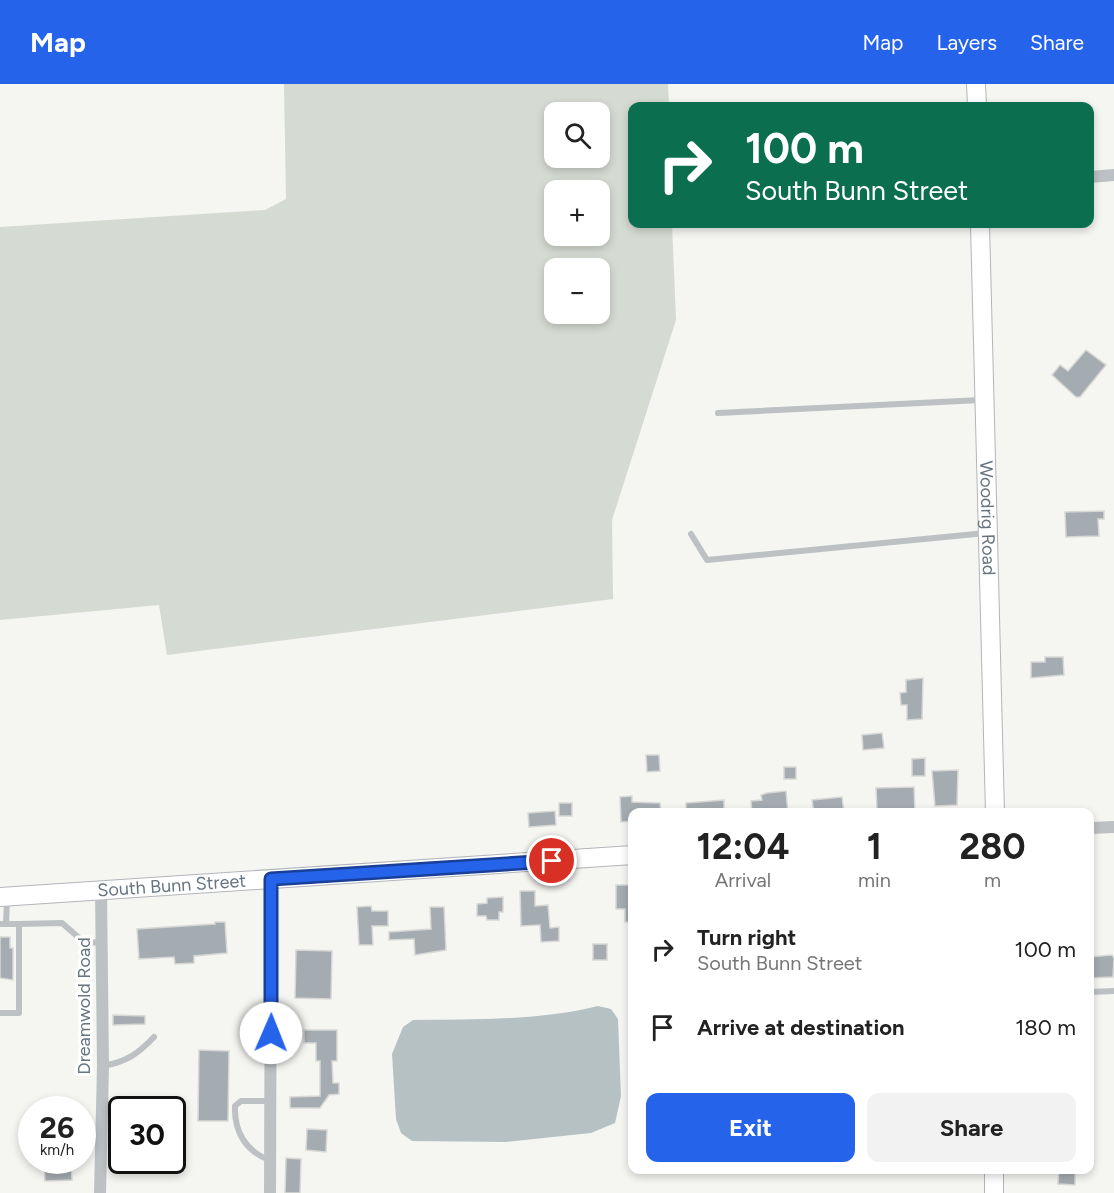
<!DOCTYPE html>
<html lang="en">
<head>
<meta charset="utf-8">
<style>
	body { margin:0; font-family:Figtree,sans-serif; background:#f2f2f2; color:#222; height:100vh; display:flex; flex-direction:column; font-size:22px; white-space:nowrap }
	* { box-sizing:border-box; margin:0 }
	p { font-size:20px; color:#767676 }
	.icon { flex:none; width:33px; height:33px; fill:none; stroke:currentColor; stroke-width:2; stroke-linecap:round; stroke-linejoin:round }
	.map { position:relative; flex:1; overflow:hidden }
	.sheet { position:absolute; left:628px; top:724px; width:466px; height:366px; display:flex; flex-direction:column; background:#fff; border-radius:12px; box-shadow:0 3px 9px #0003 }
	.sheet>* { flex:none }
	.banner { position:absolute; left:628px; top:18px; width:466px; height:126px; border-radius:12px; box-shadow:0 3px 9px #0003; background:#0b6e4f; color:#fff; overflow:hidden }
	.buttons { position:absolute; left:544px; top:18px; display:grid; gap:12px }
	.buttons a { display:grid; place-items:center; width:66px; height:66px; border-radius:12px; background:#fff; box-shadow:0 3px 9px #0003; font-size:30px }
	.speed { position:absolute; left:18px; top:1012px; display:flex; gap:12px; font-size:30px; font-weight:700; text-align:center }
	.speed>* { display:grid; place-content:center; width:78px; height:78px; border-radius:50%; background:#fff; box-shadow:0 3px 9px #0003; line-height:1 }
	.speed small { font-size:15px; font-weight:400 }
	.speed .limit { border:3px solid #111; border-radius:9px; background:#fff; color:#111 }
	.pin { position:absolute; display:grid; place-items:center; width:51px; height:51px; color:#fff; margin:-26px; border:3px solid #fff; border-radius:50%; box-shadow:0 2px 6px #0007 }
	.me { position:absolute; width:66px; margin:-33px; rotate:1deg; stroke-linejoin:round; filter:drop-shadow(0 0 4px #0008) }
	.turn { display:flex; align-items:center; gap:21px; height:126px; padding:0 18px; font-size:27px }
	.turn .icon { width:78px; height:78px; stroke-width:2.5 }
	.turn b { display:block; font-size:42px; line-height:51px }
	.eta { display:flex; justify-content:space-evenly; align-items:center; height:102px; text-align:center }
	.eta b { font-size:36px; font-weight:700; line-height:42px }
	.button { display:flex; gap:12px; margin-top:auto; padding:12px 18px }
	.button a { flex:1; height:69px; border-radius:12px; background:#2563eb; color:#fff; font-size:24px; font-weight:700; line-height:69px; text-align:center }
	.button a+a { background:#f2f2f2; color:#222 }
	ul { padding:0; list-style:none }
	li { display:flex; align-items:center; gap:18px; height:78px; padding:0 18px }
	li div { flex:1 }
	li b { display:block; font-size:22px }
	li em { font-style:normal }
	header { display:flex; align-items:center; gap:36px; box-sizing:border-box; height:84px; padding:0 30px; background:#2563eb; color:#fff }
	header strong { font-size:28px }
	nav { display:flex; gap:33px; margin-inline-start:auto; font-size:21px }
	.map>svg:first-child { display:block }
	.green { fill:#d5dad2; fill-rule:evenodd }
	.water { fill:#b6c1c4 }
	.building { fill:#a5acb1; stroke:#d7d7d5; stroke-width:1.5 }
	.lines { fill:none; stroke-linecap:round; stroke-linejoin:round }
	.secondary-casing { stroke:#b2b6ba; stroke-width:20 }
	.lane { stroke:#bdc1c4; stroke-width:6 }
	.street { stroke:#bdc1c4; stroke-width:12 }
	.secondary { stroke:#fff; stroke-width:18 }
	.route-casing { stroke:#184099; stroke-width:15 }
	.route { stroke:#2563eb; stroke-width:10 }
	.labels { text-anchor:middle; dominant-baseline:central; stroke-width:6; stroke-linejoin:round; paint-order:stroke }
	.street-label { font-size:18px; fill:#677580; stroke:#fff }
</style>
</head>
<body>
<header>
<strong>Map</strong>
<nav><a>Map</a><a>Layers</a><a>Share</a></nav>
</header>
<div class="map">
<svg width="1114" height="1109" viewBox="0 0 1114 1109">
	<rect width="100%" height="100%" fill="#f5f5f2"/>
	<path class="green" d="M284,0H668L669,22H633V140H672L676,236L612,436L613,515L167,571L159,521L0,536V143L265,126L286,115ZM555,28H600V74H555ZM555,106H600V152H555ZM555,184H600V230H555Z"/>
	<path class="water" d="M598,922L611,925L618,935L621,1012L615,1039L591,1049L506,1058L412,1057L401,1049L396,1035L392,970L403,943L413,936C474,935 538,937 598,922Z"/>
	<g class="building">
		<polygon points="1086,266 1106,281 1080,313 1076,313 1052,291 1060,281 1068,287"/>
		<polygon points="1104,427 1104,435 1098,435 1099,452 1066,453 1065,428"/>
		<polygon points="1045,573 1063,573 1064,591 1031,594 1031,578 1045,578"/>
		<polygon points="923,594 922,635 907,636 907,621 901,621 900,609 906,608 906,596"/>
		<polygon points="882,649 884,664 863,666 862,651"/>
		<polygon points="646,671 659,671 660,687 647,688"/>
		<polygon points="925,674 925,692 912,692 912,675"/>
		<rect x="784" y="683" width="12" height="12"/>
		<polygon points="958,686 957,721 935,722 932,687"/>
		<polygon points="914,703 915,729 901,729 901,725 877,726 876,704"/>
		<polygon points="786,707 788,729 752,729 751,717 762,716 761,711 767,709"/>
		<polygon points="632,712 632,718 660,719 661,729 633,729 633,737 621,738 620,713"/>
		<polygon points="842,713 844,729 814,729 812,716"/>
		<polygon points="724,716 724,729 686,729 686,719"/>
		<rect x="559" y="719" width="13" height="13"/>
		<polygon points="555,727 556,741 529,743 528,729"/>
		<polygon points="616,801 633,801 633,838 625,838 625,825 616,825"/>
		<polygon points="520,807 535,807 535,822 548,821 550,844 559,843 559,857 541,858 540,841 521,842"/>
		<polygon points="503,813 503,828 499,828 499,836 487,836 486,832 477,832 477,820 487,819 487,814"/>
		<polygon points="371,822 372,827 388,827 388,842 372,842 373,861 359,861 357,823"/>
		<polygon points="430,823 444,823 446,866 415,871 414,855 389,856 389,848 431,845"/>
		<polygon points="215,838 225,838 227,869 194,872 194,879 175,880 174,873 139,875 137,845 215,840"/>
		<polygon points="0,853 10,853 10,864 13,864 13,896 0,894"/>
		<rect x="593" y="860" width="14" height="16"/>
		<polygon points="296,866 332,867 331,915 295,914"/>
		<polygon points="1112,871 1114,874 1113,893 1090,894 1090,873"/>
		<polygon points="113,931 145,932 145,940 113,941"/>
		<polygon points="304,946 337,946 337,977 332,977 333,999 339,999 339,1010 329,1011 320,1024 290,1024 290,1013 320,1012 320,977 316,977 316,959 304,959"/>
		<polygon points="199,966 229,967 228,1037 198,1037"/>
		<polygon points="307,1045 327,1046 326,1068 306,1066"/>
		<polygon points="286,1074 301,1075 300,1109 285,1109"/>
		<polygon points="44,1077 71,1077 72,1096 45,1097"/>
		<polygon points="1059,1086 1075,1087 1075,1101 1058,1100"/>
	</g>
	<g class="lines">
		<defs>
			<g id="secondary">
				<polyline points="976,0 977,22"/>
				<path id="s1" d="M980,140L995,729"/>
				<path id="s2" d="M0,813L633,771"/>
				<polyline points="994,1109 994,1086"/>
			</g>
		</defs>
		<use href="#secondary" class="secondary-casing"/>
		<g class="lane">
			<polyline points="718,329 981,316"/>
			<polyline points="691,450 707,476 986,449"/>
			<polyline points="0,840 6,840 7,816"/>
			<polyline points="19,840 62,839 85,859 101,858"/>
			<polyline points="1090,908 1114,907"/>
			<polyline points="0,929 19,929 19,840 6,840"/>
			<path d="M103,982C126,978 138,970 154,953"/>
			<path d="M269,1076C246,1067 234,1048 235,1022L241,1017H270"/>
		</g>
		<g class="street">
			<polyline points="1090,93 1114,91"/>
			<polyline points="1090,744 1114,743"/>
			<polyline points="100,1109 103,982 101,806"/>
			<polyline points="270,1109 271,795"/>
		</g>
		<use href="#secondary" class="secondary"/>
	</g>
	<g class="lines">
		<defs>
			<polyline id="route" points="271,949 271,795 552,777"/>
		</defs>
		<use href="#route" class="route-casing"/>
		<use href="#route" class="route"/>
	</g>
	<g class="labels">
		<g class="street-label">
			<text stroke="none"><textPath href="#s1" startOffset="294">Woodrig Road</textPath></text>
			<text stroke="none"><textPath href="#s2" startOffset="172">South Bunn Street</textPath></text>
			<text transform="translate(84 922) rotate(-90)">Dreamwold Road</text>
		</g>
	</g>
</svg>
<div class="buttons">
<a><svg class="icon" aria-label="search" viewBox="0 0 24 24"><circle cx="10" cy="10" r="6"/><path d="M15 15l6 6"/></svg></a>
<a>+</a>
<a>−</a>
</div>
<div class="speed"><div>26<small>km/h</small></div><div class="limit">30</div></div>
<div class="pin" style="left:552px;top:777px;background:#d93025"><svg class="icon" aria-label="arrive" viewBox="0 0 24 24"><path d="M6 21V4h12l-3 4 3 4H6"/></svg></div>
<svg class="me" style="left:271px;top:949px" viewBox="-20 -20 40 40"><circle r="19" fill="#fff"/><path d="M0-13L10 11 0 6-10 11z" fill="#2563eb"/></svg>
<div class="banner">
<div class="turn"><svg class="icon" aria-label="right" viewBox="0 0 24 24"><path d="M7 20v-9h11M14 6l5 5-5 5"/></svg><div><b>100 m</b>South Bunn Street</div></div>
</div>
<section class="sheet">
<div class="eta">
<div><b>12:04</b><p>Arrival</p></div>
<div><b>1</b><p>min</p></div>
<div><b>280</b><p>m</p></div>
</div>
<ul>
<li><svg class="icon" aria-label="right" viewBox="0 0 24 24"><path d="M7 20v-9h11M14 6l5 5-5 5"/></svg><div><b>Turn right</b><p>South Bunn Street</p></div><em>100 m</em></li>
<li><svg class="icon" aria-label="arrive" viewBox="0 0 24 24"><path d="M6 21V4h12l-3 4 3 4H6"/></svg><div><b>Arrive at destination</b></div><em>180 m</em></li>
</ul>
<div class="button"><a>Exit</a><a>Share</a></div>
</section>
</div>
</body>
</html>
